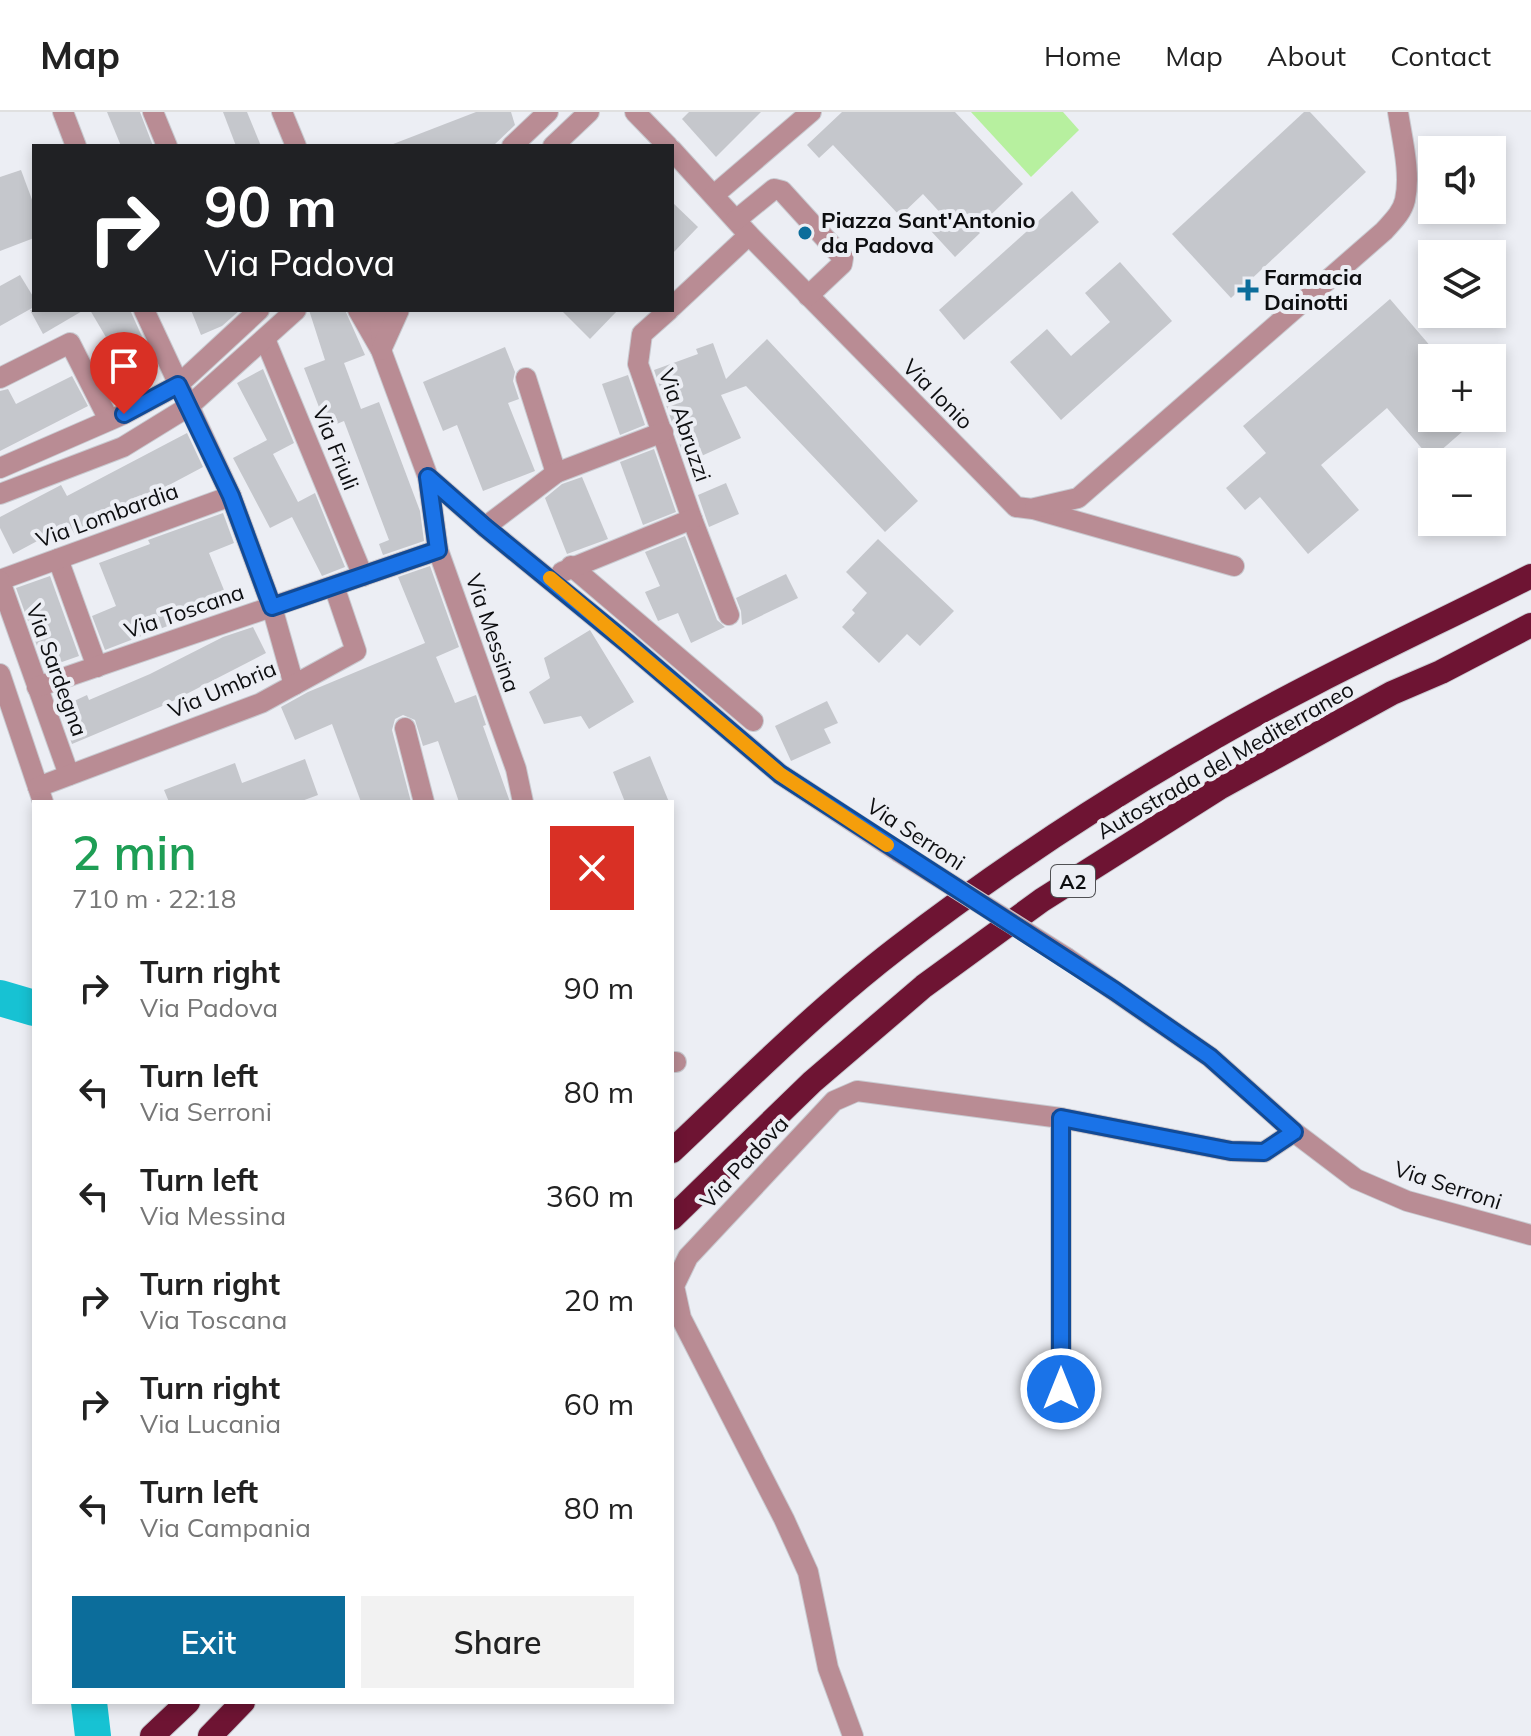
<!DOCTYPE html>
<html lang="en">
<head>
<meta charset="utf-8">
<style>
	body { margin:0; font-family:Mulish,sans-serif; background:#f2f2f2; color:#222; height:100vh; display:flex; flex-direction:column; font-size:30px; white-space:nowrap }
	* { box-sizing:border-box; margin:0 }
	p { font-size:26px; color:#767676 }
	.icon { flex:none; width:44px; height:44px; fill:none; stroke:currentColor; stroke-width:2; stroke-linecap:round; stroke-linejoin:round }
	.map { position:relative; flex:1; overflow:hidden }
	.side { position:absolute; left:32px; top:688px; width:642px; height:904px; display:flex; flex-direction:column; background:#fff; border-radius:0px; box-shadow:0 4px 12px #0003 }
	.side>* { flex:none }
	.top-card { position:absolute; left:32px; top:32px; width:642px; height:168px; border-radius:0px; box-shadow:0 4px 12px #0003; background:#202124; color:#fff; overflow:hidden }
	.tools { position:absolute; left:1418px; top:24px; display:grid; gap:16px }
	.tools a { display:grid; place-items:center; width:88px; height:88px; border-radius:0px; background:#fff; box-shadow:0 4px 12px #0003; font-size:40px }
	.pin { position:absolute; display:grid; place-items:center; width:68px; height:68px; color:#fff; margin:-82px -34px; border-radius:50% 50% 50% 0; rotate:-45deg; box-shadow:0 0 8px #0007 }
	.pin .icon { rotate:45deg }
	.me { position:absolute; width:88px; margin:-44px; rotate:0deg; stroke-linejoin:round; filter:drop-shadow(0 0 6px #0008) }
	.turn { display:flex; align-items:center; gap:28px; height:168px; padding:0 40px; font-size:36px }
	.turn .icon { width:104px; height:104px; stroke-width:2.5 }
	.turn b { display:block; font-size:56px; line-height:68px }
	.round { display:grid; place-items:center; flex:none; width:84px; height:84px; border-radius:0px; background:#f2f2f2 }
	.summary { display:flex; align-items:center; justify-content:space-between; height:136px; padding:0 40px }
	h1 { font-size:48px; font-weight:600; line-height:60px; color:#1e9e55 }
	.primary-button { display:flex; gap:16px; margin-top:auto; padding:16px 40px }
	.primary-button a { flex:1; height:92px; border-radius:0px; background:#0c6d9b; color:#fff; font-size:32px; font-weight:600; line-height:92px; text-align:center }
	.primary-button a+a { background:#f2f2f2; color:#222 }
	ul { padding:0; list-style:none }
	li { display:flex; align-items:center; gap:24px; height:104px; padding:0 40px }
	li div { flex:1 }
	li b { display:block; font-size:30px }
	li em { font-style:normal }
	header { display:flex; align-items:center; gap:48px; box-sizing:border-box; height:112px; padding:0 40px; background:#fff; border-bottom:2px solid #e0e0e0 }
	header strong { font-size:38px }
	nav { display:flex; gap:44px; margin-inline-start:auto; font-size:28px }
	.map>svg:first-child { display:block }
	.green { fill:#b7f09f }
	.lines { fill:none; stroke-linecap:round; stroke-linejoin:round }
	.river { stroke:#17c2d3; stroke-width:36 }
	.building { fill:#c5c7cc }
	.minor-casing { stroke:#c8cad0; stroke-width:22 }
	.highway-casing { stroke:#c8cad0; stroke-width:26 }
	.minor { stroke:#b98c94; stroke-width:20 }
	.highway { stroke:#6e1433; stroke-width:24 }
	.minor-bridge-casing { stroke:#c8cad0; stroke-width:22; stroke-linecap:butt }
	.minor-bridge { stroke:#b98c94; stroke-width:20 }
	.route-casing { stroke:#114b97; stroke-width:20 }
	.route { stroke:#1a73e8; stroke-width:14 }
	.slow { stroke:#f59e0b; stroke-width:14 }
	.poi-dot { fill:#0c6d9b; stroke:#eceef4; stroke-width:3 }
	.labels { text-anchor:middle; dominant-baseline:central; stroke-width:8; stroke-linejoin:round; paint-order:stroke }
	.shield { fill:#eceef4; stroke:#505154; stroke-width:2 }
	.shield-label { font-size:20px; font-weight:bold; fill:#0d0e10 }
	.poi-label { font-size:22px; font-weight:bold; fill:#0d0e10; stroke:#eceef4; text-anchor:start }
	.street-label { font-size:22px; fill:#0d0e10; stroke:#eceef4 }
</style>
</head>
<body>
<header>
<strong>Map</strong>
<nav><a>Home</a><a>Map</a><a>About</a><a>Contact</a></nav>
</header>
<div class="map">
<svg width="1531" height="1624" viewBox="0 0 1531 1624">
	<rect width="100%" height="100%" fill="#eceef4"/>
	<polygon class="green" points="971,0 1063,0 1079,18 1031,65"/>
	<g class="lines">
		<g class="river">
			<polyline points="0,886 34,896"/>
			<polyline points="89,1590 93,1624"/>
		</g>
	</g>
	<g class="building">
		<polygon points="107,0 140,0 153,34 121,34"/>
		<polygon points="223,0 247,0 261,34 236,34"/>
		<polygon points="476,0 511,0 515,13 493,34 388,34"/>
		<polygon points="689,0 761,0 716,45 682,7"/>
		<polygon points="842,0 955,0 1023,72 976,117 980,121 955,145 931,119 945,106 923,82 900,104 833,33 819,46 807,33"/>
		<polygon points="1304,0 1310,0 1366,60 1231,186 1172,122"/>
		<polygon points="21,58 34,93 34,126 0,139 0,65"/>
		<polygon points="1072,79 1099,110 964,228 939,198"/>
		<polygon points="672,90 698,115 672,142"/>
		<polygon points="1120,150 1172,209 1061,308 1010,250 1047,217 1071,244 1110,210 1085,181"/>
		<polygon points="20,163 34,186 34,195 0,214 0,174"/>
		<polygon points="1390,187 1432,236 1432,306 1478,306 1431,347 1387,296 1321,353 1359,398 1308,442 1260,385 1245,398 1226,376 1266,341 1243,314"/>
		<polygon points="30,198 84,198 43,222"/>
		<polygon points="90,198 130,198 144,229 117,244"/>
		<polygon points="191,198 240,198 222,214 201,223"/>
		<polygon points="309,198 345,198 365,243 344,251 361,297 379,290 420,399 424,429 383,443 379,432 389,428 344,309 327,316 304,256 325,248"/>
		<polygon points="561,198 618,198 590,227"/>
		<polygon points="767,227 918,389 885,420 746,274 721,283 741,326 686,351 654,258 698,242 696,237 713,231 726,267"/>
		<polygon points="505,235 515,260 513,269 519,287 508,291 535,359 483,379 457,313 443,319 423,270"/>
		<polygon points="263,257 294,331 273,342 298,390 315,381 345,455 322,464 292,405 270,416 233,346 267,328 237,271"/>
		<polygon points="628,263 645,313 620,323 602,272"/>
		<polygon points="72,264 88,294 0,339 0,279 8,277 16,292"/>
		<polygon points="187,321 203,355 75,423 69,412 13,442 0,416 0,405 61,373 67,384"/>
		<polygon points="654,337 676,400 643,413 620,350"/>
		<polygon points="582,365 608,427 567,442 545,386 562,372"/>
		<polygon points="726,371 739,402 709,415 698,383"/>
		<polygon points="223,401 234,431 209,441 226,483 176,504 178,510 105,538 92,504 116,494 99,451 150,432 148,428"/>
		<polygon points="685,424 717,508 725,515 691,531 678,501 658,509 645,480 660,474 645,440"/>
		<polygon points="878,427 954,499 920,534 907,522 879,551 842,515 855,501 852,498 867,481 846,460"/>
		<polygon points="430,454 459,535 436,545 455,591 476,583 486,613 483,614 510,690 459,690 438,629 423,634 415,608 403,603 395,607 392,618 411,690 361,690 332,612 295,628 281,595 308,580 425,531 398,465"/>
		<polygon points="786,462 798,486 742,513 741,499 736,486"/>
		<polygon points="50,464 79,544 45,556 16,476"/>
		<polygon points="253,515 266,541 167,592 72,632 59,596 87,583 89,588 150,562 223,525"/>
		<polygon points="590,518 634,590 589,617 581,604 544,612 529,580 550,566 544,546"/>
		<polygon points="827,589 838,611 824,617 831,631 791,649 775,614"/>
		<polygon points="650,644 669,690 625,690 613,660"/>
		<polygon points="305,647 318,683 299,690 169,690 164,678 235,651 242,671"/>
	</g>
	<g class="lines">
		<defs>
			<g id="minor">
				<polyline points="63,0 76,34"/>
				<polyline points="153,0 167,34"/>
				<polyline points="282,0 296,34"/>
				<polyline points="635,0 668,34"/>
				<polyline points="512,34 548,0"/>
				<polyline points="553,34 589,0"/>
				<polyline points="672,38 749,123 1016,395 1033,397 1234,454"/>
				<polyline points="714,83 811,0"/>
				<polyline points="736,108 774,77 782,79 843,146 842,152 808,184"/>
				<polyline points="672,195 749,123"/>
				<polyline points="144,198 231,384 272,495 294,573"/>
				<polyline points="358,198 381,238 428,365 485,415 628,532 780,662 899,740"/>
				<polyline points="379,198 382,230"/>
				<polyline points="669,198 642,222 638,252 692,407 729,503"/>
				<polyline points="265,227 363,464"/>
				<polyline points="381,238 399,198"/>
				<polyline points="0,266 70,231 109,308"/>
				<polyline points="526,266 556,361"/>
				<polyline points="0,356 124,302 178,273 259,198"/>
				<polyline points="428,365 438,438 516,657 523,690"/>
				<polyline points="0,382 123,335 188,295 296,198"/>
				<path d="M1035,396L1078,386L1384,119C1392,110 1402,101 1405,88C1411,61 1402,27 1398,0"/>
				<polyline points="485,415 556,361 663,320"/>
				<polyline points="58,447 97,555"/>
				<polyline points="571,454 753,609"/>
				<polyline points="562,460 692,407"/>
				<polyline points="0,468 231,384"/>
				<polyline points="0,469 69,663"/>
				<polyline points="0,562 43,690"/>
				<polyline points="37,575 438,438"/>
				<polyline points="405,616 424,690"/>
				<polyline points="38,675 261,591 356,539 334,474"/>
				<polyline points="1067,846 1210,945 1294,1020 1356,1067 1407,1089 1531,1123"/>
				<polyline points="672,950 676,950"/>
				<polyline points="1061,1277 1061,1006"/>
				<polyline points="853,1624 828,1556 808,1460 784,1407 681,1206 674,1174 688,1145 834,989 857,979 1061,1006 1231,1039 1264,1040 1294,1020"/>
			</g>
			<g id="highway">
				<path d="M672,1039C745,970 817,898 896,837C992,763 1094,695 1198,635C1305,572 1420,520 1531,464"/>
				<polyline points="672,1106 812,970 924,874 1042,788 1219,676 1392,581 1441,560 1531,513"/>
				<polyline points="152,1624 188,1590"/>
				<polyline points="210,1624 243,1590"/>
			</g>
		</defs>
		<use href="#minor" class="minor-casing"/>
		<use href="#highway" class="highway-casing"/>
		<use href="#minor" class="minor"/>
		<use href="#highway" class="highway"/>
		<defs>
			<polyline id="minor-bridge" points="899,740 1067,846"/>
		</defs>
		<use href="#minor-bridge" class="minor-bridge-casing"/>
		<use href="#minor-bridge" class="minor-bridge"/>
	</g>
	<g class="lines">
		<defs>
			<polyline id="route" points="124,302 178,273 231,384 272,495 438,438 428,365 485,415 628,532 780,662 1115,879 1210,945 1294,1020 1264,1040 1231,1039 1061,1006 1061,1277"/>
		</defs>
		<use href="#route" class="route-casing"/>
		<use href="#route" class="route"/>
		<polyline class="slow" points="550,466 780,662 887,733"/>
	</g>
	<g class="poi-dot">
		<circle cx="805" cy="121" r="8"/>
		<path d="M1244 166h8v8h8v8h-8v8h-8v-8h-8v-8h8z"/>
	</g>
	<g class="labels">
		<rect class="shield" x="1051" y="753" width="44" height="32" rx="6"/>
		<g class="shield-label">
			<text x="1073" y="769">A2</text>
		</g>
		<g class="poi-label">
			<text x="821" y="108">Piazza Sant'Antonio<tspan x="821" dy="25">da Padova</tspan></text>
			<text x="1264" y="165">Farmacia<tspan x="1264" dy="25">Dainotti</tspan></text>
		</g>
		<g class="street-label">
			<text transform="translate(938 282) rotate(45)">Via Ionio</text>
			<text transform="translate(685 313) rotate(71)">Via Abruzzi</text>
			<text transform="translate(336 336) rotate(68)">Via Friuli</text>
			<text transform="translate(107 403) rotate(-20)">Via Lombardia</text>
			<text transform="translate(184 499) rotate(-19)">Via Toscana</text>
			<text transform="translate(493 521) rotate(71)">Via Messina</text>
			<text transform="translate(57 558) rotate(70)">Via Sardegna</text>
			<text transform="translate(222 577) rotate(-23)">Via Umbria</text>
			<text transform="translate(1225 648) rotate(-30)">Autostrada del Mediterraneo</text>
			<text transform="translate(916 722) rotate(33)">Via Serroni</text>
			<text transform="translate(744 1050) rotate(-47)">Via Padova</text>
			<text transform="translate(1448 1073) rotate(18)">Via Serroni</text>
		</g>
	</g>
</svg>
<div class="tools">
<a><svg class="icon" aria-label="sound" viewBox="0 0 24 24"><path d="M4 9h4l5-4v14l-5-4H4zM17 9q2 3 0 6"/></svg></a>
<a><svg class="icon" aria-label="layers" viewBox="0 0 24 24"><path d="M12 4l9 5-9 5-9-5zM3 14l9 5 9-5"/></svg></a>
<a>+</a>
<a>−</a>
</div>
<div class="pin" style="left:124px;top:302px;background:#d93025"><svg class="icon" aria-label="arrive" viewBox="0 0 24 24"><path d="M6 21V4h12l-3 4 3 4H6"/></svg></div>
<svg class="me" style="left:1061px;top:1277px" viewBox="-20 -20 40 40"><circle r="17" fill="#1a73e8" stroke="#fff" stroke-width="3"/><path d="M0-11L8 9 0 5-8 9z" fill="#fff"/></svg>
<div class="top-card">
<div class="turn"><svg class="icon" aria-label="right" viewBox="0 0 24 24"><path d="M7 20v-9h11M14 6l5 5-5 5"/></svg><div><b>90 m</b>Via Padova</div></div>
</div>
<section class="side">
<div class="summary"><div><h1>2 min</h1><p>710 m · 22:18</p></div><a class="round" style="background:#d93025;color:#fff"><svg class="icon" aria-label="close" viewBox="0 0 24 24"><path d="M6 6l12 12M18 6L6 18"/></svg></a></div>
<ul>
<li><svg class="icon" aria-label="right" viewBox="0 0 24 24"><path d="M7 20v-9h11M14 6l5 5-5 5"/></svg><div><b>Turn right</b><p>Via Padova</p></div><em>90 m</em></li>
<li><svg class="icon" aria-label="left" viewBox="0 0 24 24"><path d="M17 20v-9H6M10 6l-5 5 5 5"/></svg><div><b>Turn left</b><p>Via Serroni</p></div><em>80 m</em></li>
<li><svg class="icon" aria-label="left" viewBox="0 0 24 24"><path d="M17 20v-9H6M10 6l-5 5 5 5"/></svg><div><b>Turn left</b><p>Via Messina</p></div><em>360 m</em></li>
<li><svg class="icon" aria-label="right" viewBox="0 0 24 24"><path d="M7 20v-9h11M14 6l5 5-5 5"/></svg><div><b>Turn right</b><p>Via Toscana</p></div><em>20 m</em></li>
<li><svg class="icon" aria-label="right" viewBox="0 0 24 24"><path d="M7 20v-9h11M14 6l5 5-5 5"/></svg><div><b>Turn right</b><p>Via Lucania</p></div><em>60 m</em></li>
<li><svg class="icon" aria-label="left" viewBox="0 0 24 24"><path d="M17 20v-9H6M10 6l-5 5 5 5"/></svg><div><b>Turn left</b><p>Via Campania</p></div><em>80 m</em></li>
</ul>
<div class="primary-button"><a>Exit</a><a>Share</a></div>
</section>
</div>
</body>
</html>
